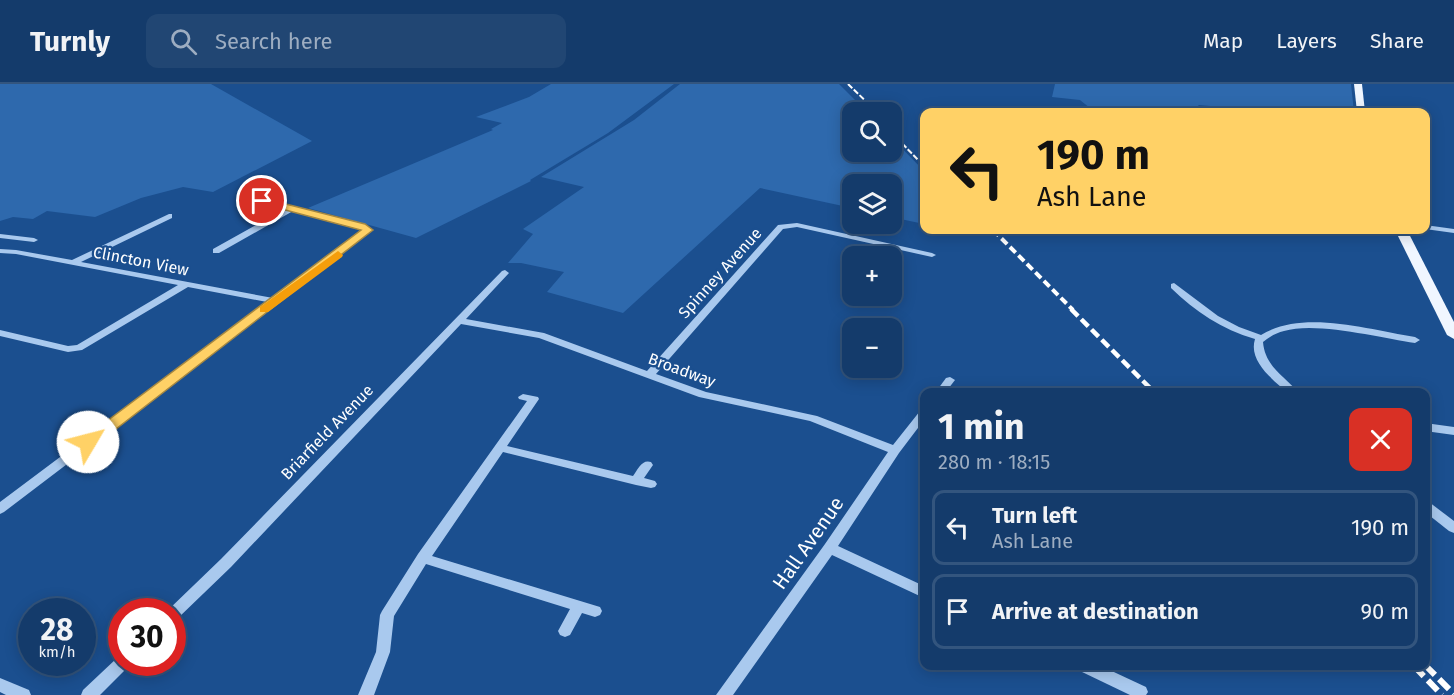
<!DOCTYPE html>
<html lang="en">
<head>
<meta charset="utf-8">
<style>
	body { margin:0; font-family:"Fira Sans",sans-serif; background:#214673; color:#f1f3f6; height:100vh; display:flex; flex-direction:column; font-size:22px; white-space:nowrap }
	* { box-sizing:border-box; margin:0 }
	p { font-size:20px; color:#9dadc1 }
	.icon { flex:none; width:33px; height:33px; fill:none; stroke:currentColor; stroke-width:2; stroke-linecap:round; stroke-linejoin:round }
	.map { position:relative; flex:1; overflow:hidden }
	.drawer { position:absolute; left:920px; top:304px; width:510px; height:282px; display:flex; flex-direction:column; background:#143b6b; border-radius:12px; box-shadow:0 3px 15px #0003,0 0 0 2px #33557e }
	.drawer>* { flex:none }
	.guide { position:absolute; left:920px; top:24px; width:510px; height:126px; border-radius:12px; box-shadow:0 3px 15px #0003,0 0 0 2px #33557e; background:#ffd166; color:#111; overflow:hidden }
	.fabs { position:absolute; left:842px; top:18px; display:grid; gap:12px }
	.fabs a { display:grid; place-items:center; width:60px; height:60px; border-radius:12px; background:#143b6b; box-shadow:0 3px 15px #0003,0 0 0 2px #33557e; font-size:30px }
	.speed { position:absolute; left:18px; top:514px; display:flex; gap:12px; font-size:30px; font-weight:700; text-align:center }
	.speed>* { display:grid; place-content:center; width:78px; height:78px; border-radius:50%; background:#143b6b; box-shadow:0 3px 15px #0003,0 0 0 2px #33557e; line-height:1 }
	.speed small { font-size:15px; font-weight:400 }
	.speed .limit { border:9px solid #d22; background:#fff; color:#111 }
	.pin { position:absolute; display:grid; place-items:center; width:51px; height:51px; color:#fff; margin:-26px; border:3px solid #fff; border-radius:50%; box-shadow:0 2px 6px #0007 }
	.me { position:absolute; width:66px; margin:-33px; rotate:53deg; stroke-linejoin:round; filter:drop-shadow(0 0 4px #0008) }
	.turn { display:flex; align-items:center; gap:21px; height:126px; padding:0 18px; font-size:27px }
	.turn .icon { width:78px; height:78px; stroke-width:2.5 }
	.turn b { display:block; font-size:42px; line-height:51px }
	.round { display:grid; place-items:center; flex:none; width:63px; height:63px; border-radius:12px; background:#214673 }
	.head { display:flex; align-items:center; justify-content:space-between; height:102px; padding:0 18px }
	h1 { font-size:36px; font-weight:700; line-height:45px }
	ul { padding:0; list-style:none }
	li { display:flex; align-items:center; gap:18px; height:75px; margin:0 12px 9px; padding:0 6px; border:3px solid #33557e; border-radius:12px }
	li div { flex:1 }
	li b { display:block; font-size:22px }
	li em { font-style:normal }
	header { display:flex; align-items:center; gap:36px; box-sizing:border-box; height:84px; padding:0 30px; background:#143b6b; border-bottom:2px solid #33557e }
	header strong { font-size:28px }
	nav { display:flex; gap:33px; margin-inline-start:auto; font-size:21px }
	.search { width:420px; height:54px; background:#214673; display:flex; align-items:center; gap:15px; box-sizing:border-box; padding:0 21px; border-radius:12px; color:#9dadc1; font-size:22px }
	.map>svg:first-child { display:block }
	.green { fill:#2e69ad }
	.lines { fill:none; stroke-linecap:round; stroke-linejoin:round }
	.minor { fill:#a9c9ee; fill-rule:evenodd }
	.major { fill:#f0f6ff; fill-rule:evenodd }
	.rail-far3 { stroke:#fff; stroke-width:2; stroke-dasharray:6 2; stroke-linecap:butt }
	.rail-far2 { stroke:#fff; stroke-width:4; stroke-dasharray:8 4; stroke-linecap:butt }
	.rail-far1 { stroke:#fff; stroke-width:4.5; stroke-dasharray:10 4.5; stroke-linecap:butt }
	.rail { stroke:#fff; stroke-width:6; stroke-dasharray:14 6; stroke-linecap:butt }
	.route { fill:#ffd166; stroke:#a68842; stroke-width:1.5 }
	.slow { fill:#f59e0b }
	.labels { text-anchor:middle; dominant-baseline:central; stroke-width:4.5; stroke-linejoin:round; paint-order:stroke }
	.street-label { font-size:16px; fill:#fff; stroke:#1b4f8f }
	.near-street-label { font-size:20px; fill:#fff; stroke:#1b4f8f }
</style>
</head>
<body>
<header>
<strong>Turnly</strong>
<div class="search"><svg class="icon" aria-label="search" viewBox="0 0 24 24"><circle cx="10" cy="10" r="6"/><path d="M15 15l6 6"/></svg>Search here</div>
<nav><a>Map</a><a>Layers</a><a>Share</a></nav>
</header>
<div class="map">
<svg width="1454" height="611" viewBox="0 0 1454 611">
	<rect width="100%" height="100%" fill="#1b4f8f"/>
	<g class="green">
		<polygon points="0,0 211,0 312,57 213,108 183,103 141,114 95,133 47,127 33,135 13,133 0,137"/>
		<polygon points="551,0 674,0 608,49 530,96 531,97 416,154 308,124 493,46 491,45 502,39 476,33 529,13"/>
		<polygon points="680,0 839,0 867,28 852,28 852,68 891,68 891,53 924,87 924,140 891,133 891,100 852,100 852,124 760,104 623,229 547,208 564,188 521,179 508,179 533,150 523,145 584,103 541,93 634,36"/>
		<polygon points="1055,0 1351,0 1354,28 1283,28 1198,21 1204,28 1095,28 1080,16 1052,13"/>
	</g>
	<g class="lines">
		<g class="minor">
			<polygon points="259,115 365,140 372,146 279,219 4,428 0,430 0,418 267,218 188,203 82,266 68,268 0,252 0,246 68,262 77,261 178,201 16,170 0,169 0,165 16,166 72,176 169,130 172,130 172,134 81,178 273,214 363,146 359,144 293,127 219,169 213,169 213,165 285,125 259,119"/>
			<polygon points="797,139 932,169 936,171 932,173 797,143 783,145 656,290 706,308 817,332 893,361 920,327 924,326 924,336 899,369 838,462 924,502 924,514 832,471 733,611 716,611 825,460 888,368 810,337 699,313 539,254 461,240 231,483 177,535 172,537 172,528 166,528 221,475 502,187 505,186 509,189 466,235 544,249 647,287 778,141"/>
			<polygon points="1425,141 1454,145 1454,149 1425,145"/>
			<polygon points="0,150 34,154 38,156 34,158 0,154"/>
			<path d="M1174,199L1218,232L1239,243L1261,251C1303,225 1369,246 1415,253L1420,256L1415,259C1381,254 1316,237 1284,247C1276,249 1269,253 1263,258C1265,283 1285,292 1299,309H1288C1273,296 1248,277 1255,255C1221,245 1196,228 1171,204V200Z"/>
			<polygon points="950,293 955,296 945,309 935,309 946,294"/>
			<path d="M523,310L538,313L539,315L507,362L633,392C638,385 642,375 651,378L653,381L644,394L655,397L657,400L655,403L651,404L636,401L503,368L432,472L600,523L602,527L600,531L595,533L582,529L570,551L565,553L560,551L558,547L570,525L426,480L394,532L390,568L374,611H358L376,568L380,531L382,527L418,470L527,317L519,315L518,313Z"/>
			<polygon points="1425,339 1454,343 1454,351 1425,347"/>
			<polygon points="1425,416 1429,418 1454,437 1454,449 1449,447 1425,428"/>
			<polygon points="122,572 122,579 130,579 127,584 100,611 81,611 83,606 117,574"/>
			<polygon points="1077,582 1101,582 1146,603 1148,608 1146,611 1130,611 1080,587"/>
			<polygon points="0,594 29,606 31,611 6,611 0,608"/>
		</g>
		<g class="major">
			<polygon points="1354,0 1362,0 1365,28 1357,28"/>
			<polygon points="1395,146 1407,146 1454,238 1454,255 1447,251"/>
		</g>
		<g class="rail-far3">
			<polyline points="848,0 877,28"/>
			<polyline points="891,48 924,82"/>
		</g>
		<polyline class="rail-far2" points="993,146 1073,226"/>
		<polyline class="rail-far1" points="1071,225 1155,309"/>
		<g class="rail">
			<polyline points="1425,581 1454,610"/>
			<polyline points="1414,582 1442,611"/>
		</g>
	</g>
	<polygon class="route" points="262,114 365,140 373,146 94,362 83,362 81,358 83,355 361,146 259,119 257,117"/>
	<polygon class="slow" points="338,167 343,171 342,173 268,228 260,228 260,223"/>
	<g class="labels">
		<g class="street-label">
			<text transform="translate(141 177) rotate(11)">Clincton View</text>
			<text transform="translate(720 189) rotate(-48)">Spinney Avenue</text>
			<text transform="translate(682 286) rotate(20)">Broadway</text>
			<text transform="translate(327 348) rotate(-46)">Briarfield Avenue</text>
		</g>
		<g class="near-street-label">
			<text transform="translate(808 459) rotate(-55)">Hall Avenue</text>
		</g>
	</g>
</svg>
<div class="fabs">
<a><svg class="icon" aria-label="search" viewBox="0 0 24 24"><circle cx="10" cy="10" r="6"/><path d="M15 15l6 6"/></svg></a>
<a><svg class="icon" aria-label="layers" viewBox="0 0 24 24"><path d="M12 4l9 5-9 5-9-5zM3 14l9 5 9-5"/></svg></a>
<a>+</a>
<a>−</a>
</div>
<div class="speed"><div>28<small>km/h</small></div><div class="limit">30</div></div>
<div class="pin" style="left:262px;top:117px;background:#d93025"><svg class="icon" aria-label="arrive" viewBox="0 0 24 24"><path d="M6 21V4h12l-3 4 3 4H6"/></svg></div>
<svg class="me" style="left:88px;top:358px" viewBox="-20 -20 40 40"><circle r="19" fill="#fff"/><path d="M0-13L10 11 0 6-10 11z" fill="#ffd166"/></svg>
<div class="guide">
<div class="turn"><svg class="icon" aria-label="left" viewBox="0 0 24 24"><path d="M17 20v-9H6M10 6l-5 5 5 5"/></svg><div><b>190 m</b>Ash Lane</div></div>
</div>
<section class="drawer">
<div class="head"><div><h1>1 min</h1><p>280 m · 18:15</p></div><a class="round" style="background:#d93025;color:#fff"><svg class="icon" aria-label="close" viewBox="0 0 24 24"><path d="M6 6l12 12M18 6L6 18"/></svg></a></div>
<ul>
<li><svg class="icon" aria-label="left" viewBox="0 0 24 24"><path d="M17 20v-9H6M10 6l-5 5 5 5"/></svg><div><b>Turn left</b><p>Ash Lane</p></div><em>190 m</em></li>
<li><svg class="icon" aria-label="arrive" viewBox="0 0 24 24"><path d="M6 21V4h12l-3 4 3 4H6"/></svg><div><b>Arrive at destination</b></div><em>90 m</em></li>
</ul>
</section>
</div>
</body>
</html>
